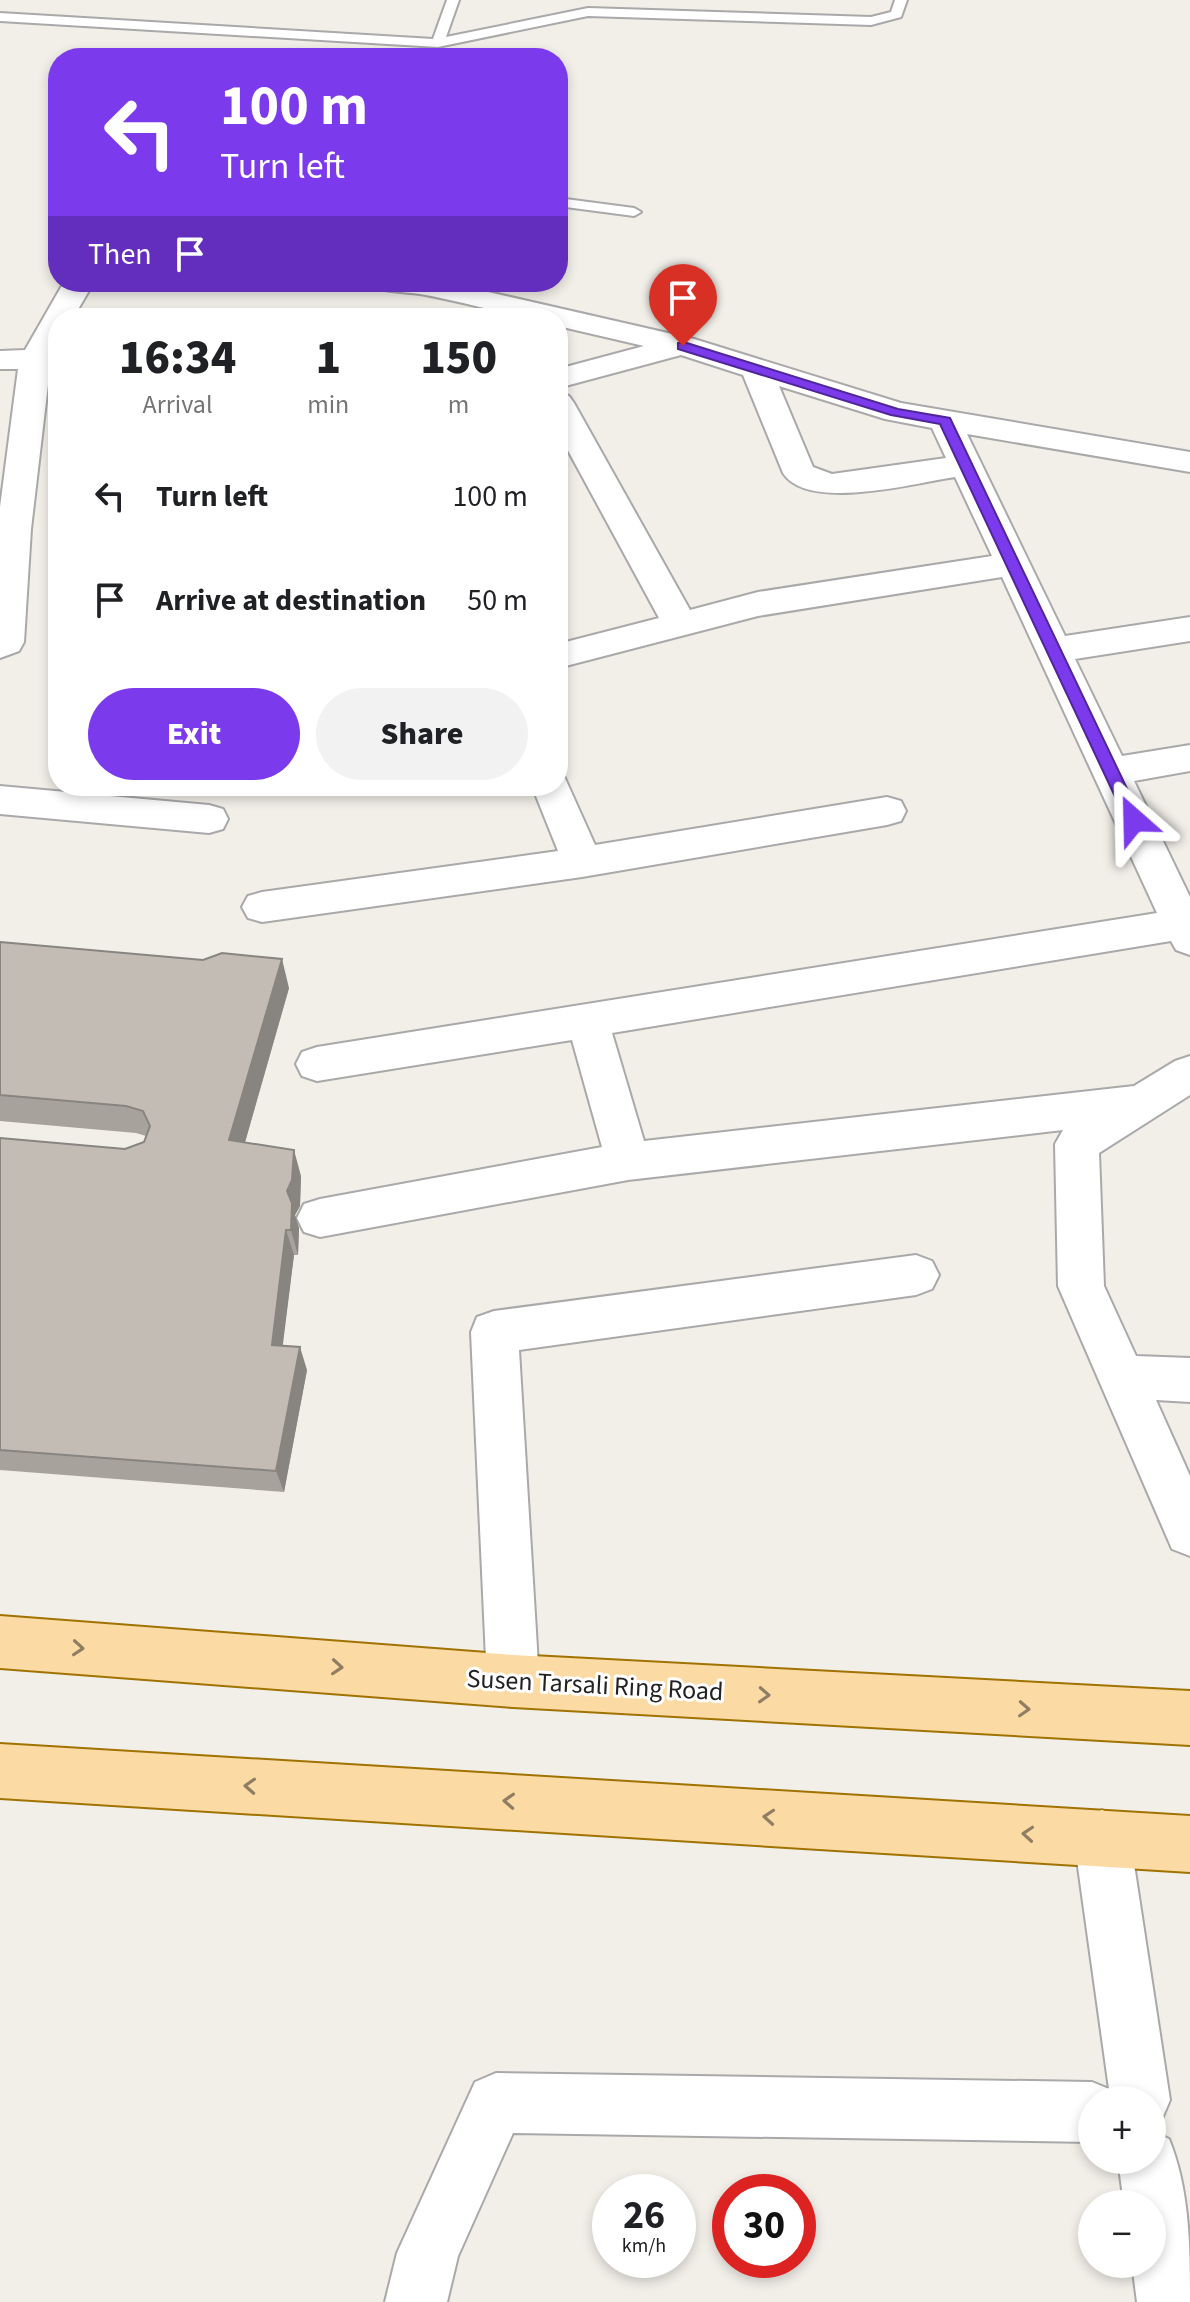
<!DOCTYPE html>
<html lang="en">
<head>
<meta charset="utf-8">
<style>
	body { margin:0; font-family:"Source Sans 3",sans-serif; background:#f2f2f2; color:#202124; height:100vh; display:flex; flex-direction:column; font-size:30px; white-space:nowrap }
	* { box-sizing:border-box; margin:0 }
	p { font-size:26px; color:#757577 }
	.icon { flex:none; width:44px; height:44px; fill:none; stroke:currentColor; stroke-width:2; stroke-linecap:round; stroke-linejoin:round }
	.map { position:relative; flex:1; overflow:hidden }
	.panel { position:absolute; left:48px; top:308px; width:520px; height:488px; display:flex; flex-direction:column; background:#fff; border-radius:32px; box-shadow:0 4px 12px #0003 }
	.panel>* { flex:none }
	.hud { position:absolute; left:48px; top:48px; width:520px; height:244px; border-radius:32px; box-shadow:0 4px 12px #0003; background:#7c3aed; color:#fff; overflow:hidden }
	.controls { position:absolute; left:1078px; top:2086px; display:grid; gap:16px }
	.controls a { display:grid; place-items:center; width:88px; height:88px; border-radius:50%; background:#fff; box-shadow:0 4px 12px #0003; font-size:40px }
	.speed { position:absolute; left:592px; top:2174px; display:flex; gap:16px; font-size:40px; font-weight:700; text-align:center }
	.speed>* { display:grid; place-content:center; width:104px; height:104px; border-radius:50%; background:#fff; box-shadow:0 4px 12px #0003; line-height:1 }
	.speed small { font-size:20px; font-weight:400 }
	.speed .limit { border:12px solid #d22; background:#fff; color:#111 }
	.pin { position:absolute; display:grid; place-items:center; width:68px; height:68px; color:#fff; margin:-82px -34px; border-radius:50% 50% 50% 0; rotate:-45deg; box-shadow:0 0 8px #0007 }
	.pin .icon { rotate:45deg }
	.me { position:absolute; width:88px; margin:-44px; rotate:335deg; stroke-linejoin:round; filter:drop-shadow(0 0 6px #0008) }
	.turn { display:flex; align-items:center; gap:28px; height:168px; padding:0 40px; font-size:36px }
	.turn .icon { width:104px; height:104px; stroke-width:2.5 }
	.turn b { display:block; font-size:56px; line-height:68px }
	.then { display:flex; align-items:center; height:76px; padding:0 40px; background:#0003; gap:16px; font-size:30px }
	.eta { display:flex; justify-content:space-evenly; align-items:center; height:136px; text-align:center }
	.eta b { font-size:48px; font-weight:800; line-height:56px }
	.cta { display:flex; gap:16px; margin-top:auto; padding:16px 40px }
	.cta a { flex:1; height:92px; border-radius:48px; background:#7c3aed; color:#fff; font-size:32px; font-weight:800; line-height:92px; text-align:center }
	.cta a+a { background:#f2f2f2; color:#202124 }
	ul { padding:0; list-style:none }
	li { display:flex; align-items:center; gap:24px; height:104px; padding:0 40px }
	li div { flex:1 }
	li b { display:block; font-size:30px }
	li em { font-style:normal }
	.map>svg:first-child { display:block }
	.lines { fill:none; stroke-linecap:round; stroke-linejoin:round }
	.lane-casing { stroke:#a9a9a9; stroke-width:4 }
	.street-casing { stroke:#a9a9a9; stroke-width:4 }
	.primary-casing { stroke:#a07300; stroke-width:4 }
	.lane { fill:#fff; fill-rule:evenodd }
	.street { fill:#fff; fill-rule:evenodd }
	.primary { fill:#fcdaa4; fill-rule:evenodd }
	.wall { fill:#a8a29c }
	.shaded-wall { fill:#88847f }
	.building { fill:#c3bcb5; stroke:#88847f; stroke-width:2 }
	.oneway { stroke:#8f7e63 }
	.route { fill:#7c3aed; stroke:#51269a; stroke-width:2 }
	.labels { text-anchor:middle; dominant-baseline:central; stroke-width:6; stroke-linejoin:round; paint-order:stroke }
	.street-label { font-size:26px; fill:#222; stroke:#fff }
</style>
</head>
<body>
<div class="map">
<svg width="1190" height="2302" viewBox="0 0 1190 2302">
	<rect width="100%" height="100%" fill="#f2efe9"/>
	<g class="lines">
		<defs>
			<g id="lane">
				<polygon points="447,0 459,0 446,37 588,8 871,17 891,12 895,0 907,0 901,17 871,25 588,16 438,47 0,21 0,13 433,39"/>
				<polygon points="558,198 634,208 641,212 634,216 558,206"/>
			</g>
			<g id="street">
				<polygon points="64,282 94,282 73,318 58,318 58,346 51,359 31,529 24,642 19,651 0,658 0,507 18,369 0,369 0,351 25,350"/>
				<path d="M371,282H445L694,339L901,403L1190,452V472L967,434L1065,636L1190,617V641L1075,659L1122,756L1190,745V771L1134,781L1190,897V955L1176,950L1171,941L612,1033L644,1141L1134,1086L1175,1061L1190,1056V1095L1099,1153L1104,1286L1136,1356L1190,1358V1402L1156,1400L1190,1476V1556L1172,1549L1058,1286L1055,1144L1063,1130L628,1180L320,1237L304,1232L297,1218L304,1204L320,1199L602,1147L572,1040L317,1081L302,1076L296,1064L302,1052L317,1047L1157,913L1002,577L758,616L558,668V644L659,618L558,432V393L569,396L574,403L690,610L758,592L992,556L955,477C915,483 808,512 783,473L743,375L681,355L558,388V369L644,346L558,326V318C510,318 467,302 420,294C405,292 390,292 375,288ZM779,386L885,419L932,428L946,458L832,474L813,467Z"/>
				<polygon points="558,774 564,776 595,845 887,797 901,801 906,811 901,821 887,825 582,877 262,922 248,918 242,907 248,896 262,892 558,851 532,786 558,786"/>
				<polygon points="0,786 209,805 223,809 228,819 223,829 209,833 0,814"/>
				<polygon points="916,1255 932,1261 939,1275 932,1289 916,1295 519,1350 539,1681 532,1700 513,1707 494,1700 487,1681 471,1332 477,1317 494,1311"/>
				<polygon points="1102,1810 1122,1818 1130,1838 1170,2100 1161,2121 1152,2125 1152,2100 1092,2100 1092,2142 513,2133 458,2256 447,2302 385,2302 397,2253 475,2082 496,2073 1092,2082 1109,2089 1074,1838 1082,1818"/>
				<path d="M1152,2131L1169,2139C1190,2190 1190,2248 1190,2302H1137L1132,2264H1152V2204H1124L1118,2160H1152Z"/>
			</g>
			<g id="primary">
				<polygon points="0,1616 513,1655 1190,1691 1190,1745 513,1707 0,1668"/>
				<polygon points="0,1744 1190,1816 1190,1872 0,1798"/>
			</g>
		</defs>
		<use href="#lane" class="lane-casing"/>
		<use href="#street" class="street-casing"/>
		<use href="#primary" class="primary-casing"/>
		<use href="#lane" class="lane"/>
		<use href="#street" class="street"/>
		<use href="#primary" class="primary"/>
	</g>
	<polygon class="wall" points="0,942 289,988 245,1142 301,1176 300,1206 295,1215 299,1228 298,1255 294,1255 282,1346 307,1370 284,1492 0,1470 0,1138 125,1149 144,1142 146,1136 136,1133 0,1121"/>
	<g class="shaded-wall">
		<polygon points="282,959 289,988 238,1167 229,1140"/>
		<polygon points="294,1150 301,1176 300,1206 295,1215 299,1228 298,1255 291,1230 287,1191"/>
		<polygon points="286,1230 294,1255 280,1368 272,1345"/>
		<polygon points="300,1347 307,1370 284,1492 276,1471"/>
	</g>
	<polygon class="building" points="0,942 203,960 222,953 282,959 229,1140 294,1150 292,1180 287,1191 292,1203 291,1230 286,1230 272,1345 300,1347 276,1471 0,1450 0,1138 125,1149 144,1142 150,1126 143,1111 126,1106 0,1095"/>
	<defs><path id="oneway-chevron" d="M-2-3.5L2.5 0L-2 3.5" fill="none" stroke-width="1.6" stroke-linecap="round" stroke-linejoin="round" transform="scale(2)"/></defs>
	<g class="oneway">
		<use href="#oneway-chevron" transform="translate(78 1648) rotate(4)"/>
		<use href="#oneway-chevron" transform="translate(337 1667) rotate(4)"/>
		<use href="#oneway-chevron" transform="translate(764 1695) rotate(3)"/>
		<use href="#oneway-chevron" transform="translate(1024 1709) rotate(3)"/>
		<use href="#oneway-chevron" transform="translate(250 1786) rotate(-177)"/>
		<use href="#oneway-chevron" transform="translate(509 1801) rotate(-177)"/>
		<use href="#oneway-chevron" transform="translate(769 1817) rotate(-176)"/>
		<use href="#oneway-chevron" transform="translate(1028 1834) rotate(-176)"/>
	</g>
	<polygon class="route" points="678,343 687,343 898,409 950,418 1142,820 1139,824 1128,824 1126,820 940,424 891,415 678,349"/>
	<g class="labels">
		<g class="street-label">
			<text transform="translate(595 1685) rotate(3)">Susen Tarsali Ring Road</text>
		</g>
	</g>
</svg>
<div class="controls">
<a>+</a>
<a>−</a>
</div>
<div class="speed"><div>26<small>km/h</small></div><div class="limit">30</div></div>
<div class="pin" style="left:683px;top:346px;background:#d93025"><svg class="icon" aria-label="arrive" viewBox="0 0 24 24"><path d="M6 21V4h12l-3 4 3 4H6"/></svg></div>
<svg class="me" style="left:1134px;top:820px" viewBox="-20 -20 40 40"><path d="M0-17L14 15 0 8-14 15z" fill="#7c3aed" stroke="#fff" stroke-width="4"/></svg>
<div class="hud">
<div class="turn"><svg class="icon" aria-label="left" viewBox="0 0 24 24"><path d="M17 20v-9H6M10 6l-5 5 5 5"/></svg><div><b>100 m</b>Turn left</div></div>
<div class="then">Then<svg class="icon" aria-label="arrive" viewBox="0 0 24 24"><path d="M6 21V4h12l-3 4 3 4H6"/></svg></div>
</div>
<section class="panel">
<div class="eta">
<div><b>16:34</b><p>Arrival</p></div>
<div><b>1</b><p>min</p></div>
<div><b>150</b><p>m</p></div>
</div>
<ul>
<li><svg class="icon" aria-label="left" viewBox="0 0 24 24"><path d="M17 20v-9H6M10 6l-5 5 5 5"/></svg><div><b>Turn left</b></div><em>100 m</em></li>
<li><svg class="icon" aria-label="arrive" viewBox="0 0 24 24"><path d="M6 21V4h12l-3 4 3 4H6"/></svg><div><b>Arrive at destination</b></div><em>50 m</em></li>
</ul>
<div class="cta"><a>Exit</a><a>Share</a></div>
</section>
</div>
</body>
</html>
